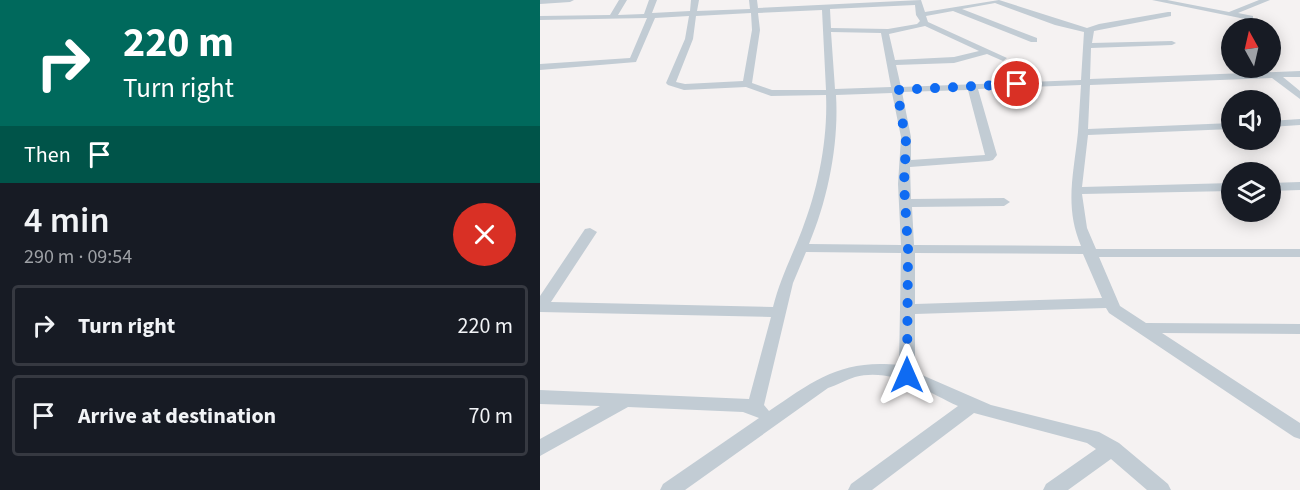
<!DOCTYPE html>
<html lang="en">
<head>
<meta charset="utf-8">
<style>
	body { margin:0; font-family:"Source Sans 3",sans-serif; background:#20242c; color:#f1f3f6; height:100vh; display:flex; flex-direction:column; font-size:22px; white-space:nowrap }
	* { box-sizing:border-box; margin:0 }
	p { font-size:20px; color:#9ea1a6 }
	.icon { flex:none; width:33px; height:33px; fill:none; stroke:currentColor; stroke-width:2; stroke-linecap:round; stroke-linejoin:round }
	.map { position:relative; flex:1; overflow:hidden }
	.panel { display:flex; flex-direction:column; background:#171b24; width:540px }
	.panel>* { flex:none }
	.hud { background:#00695c; color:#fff; overflow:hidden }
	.needle { width:39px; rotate:352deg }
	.controls { position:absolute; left:681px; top:18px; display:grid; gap:12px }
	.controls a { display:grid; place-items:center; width:60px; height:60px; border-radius:50%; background:#171b24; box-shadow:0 3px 15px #0003; font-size:30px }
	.pin { position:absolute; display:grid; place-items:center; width:51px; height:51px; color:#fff; margin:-26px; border:3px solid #fff; border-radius:50%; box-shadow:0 2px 6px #0007 }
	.me { position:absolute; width:66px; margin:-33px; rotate:0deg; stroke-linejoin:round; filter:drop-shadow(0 0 4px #0008) }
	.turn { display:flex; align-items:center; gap:21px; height:126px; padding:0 24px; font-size:27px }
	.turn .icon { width:78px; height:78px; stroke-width:2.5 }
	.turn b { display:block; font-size:42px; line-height:51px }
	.then { display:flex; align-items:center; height:57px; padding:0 24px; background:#0003; gap:12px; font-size:22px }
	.round { display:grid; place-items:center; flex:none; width:63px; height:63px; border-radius:32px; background:#20242c }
	.overview { display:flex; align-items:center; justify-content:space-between; height:102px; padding:0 24px }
	h1 { font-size:36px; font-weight:600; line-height:45px }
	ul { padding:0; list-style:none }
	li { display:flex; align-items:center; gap:18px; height:81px; margin:0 12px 9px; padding:0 12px; border:3px solid #363941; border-radius:6px }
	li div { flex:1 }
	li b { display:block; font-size:22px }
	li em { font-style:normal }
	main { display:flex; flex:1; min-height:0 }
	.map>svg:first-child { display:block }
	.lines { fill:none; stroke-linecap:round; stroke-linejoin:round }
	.street { fill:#c2ccd4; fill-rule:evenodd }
	.route { stroke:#0f6bf2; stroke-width:10; stroke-dasharray:0 18 }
</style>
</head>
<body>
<main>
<section class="panel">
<div class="hud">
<div class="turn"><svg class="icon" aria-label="right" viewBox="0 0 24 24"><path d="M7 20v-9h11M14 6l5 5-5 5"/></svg><div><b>220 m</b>Turn right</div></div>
<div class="then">Then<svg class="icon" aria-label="arrive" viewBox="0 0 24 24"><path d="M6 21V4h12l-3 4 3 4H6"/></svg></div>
</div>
<div class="overview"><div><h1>4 min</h1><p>290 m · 09:54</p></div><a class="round" style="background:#d93025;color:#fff"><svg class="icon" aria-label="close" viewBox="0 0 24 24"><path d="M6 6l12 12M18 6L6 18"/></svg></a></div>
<ul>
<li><svg class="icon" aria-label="right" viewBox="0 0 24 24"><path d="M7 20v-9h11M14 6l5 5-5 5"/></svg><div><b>Turn right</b></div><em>220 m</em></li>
<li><svg class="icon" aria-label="arrive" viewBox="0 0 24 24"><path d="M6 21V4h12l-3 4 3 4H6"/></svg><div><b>Arrive at destination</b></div><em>70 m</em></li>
</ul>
</section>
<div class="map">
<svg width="760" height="490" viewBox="0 0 760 490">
	<rect width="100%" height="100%" fill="#f5f2f2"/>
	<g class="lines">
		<g class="street">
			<polygon points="0,0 34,0 30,2 0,4"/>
			<path d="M79,0H87L78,15L104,14L109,0H117L112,13L150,11L151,0H159L157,11L210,9L209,0H217L218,8L381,0L385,12L459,0L547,28L559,24L628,12H631V16L554,31L552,43L632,41L636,43L632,45L551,48L550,79L760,71V77H743L760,91V99L732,78L550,85L548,129L692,123V129L548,135L542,187L692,183V191L542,194L547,228L556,249H760V257H559L580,306L606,323L760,324V334L622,333L760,423V439L754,437L569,313L566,308L375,314V372L451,405L559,432L579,443L628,484L631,490H607L571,459L528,490H503L506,484L556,449L547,443L434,413L332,490H308L311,484L418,406C386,391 351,367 315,377C306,380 297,385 288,388L145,490H120L123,484L219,418L203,412L88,407L0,456V439L60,406L0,404V390L209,399L231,317L0,312V296L45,229L50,228L57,232L11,302L233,307C240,279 252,256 262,230C278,189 288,140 286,95L231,96L206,87L144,90L128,85L126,83L145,39L149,16L115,18L96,62L0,70V64L90,58L107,18L0,20V16L70,15ZM455,3L515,25L544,32L541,80L361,87L356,65L414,63L447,54L463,61L467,58L388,22L386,16L413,11L491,42H497V38L422,9ZM375,5L376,15L380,21L377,24L348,29L291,28L290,9ZM282,10L286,90H232L212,83L220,30L218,13ZM211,13L212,30L203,81L145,84L136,82L153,39L156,16ZM385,26L439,51L414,57L355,60L349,34ZM291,32L341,33L351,87L295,89ZM541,85C540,101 539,116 538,132C534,173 524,206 541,246L374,245L372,207L464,206L470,202L464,198L371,199L370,167L449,161L453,160L457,155L438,89ZM428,90L445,155L371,160V137L362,92ZM352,93L361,137L358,184L361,245L269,244C288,199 299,144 296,95ZM266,252L361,253L359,365C301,359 275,380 229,411L224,405L253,283ZM375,253L543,254L562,298L375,304Z"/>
			<polygon points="612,0 627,0 689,12 719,0 730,0 698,13 713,16 713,20 710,20"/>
			<polygon points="760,119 760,125 730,127 730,121"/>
			<polygon points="760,182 760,190 730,191 730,183"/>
		</g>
	</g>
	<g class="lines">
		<polyline class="route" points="367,375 368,249 364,184 366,142 357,90 477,84"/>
	</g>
</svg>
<div class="controls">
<a><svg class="needle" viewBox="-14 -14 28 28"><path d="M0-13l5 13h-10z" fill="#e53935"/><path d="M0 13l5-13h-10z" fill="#9ea1a6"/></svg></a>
<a><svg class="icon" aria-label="sound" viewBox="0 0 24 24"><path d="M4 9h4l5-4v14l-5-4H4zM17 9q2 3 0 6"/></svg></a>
<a><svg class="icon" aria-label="layers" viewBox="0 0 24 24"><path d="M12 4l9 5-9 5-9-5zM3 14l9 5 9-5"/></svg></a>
</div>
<div class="pin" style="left:477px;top:84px;background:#d93025"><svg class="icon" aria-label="arrive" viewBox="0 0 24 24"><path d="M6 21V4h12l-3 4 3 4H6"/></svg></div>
<svg class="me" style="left:367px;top:375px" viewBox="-20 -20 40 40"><path d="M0-17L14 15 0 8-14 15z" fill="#0f6bf2" stroke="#fff" stroke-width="4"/></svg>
</div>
</main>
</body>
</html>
